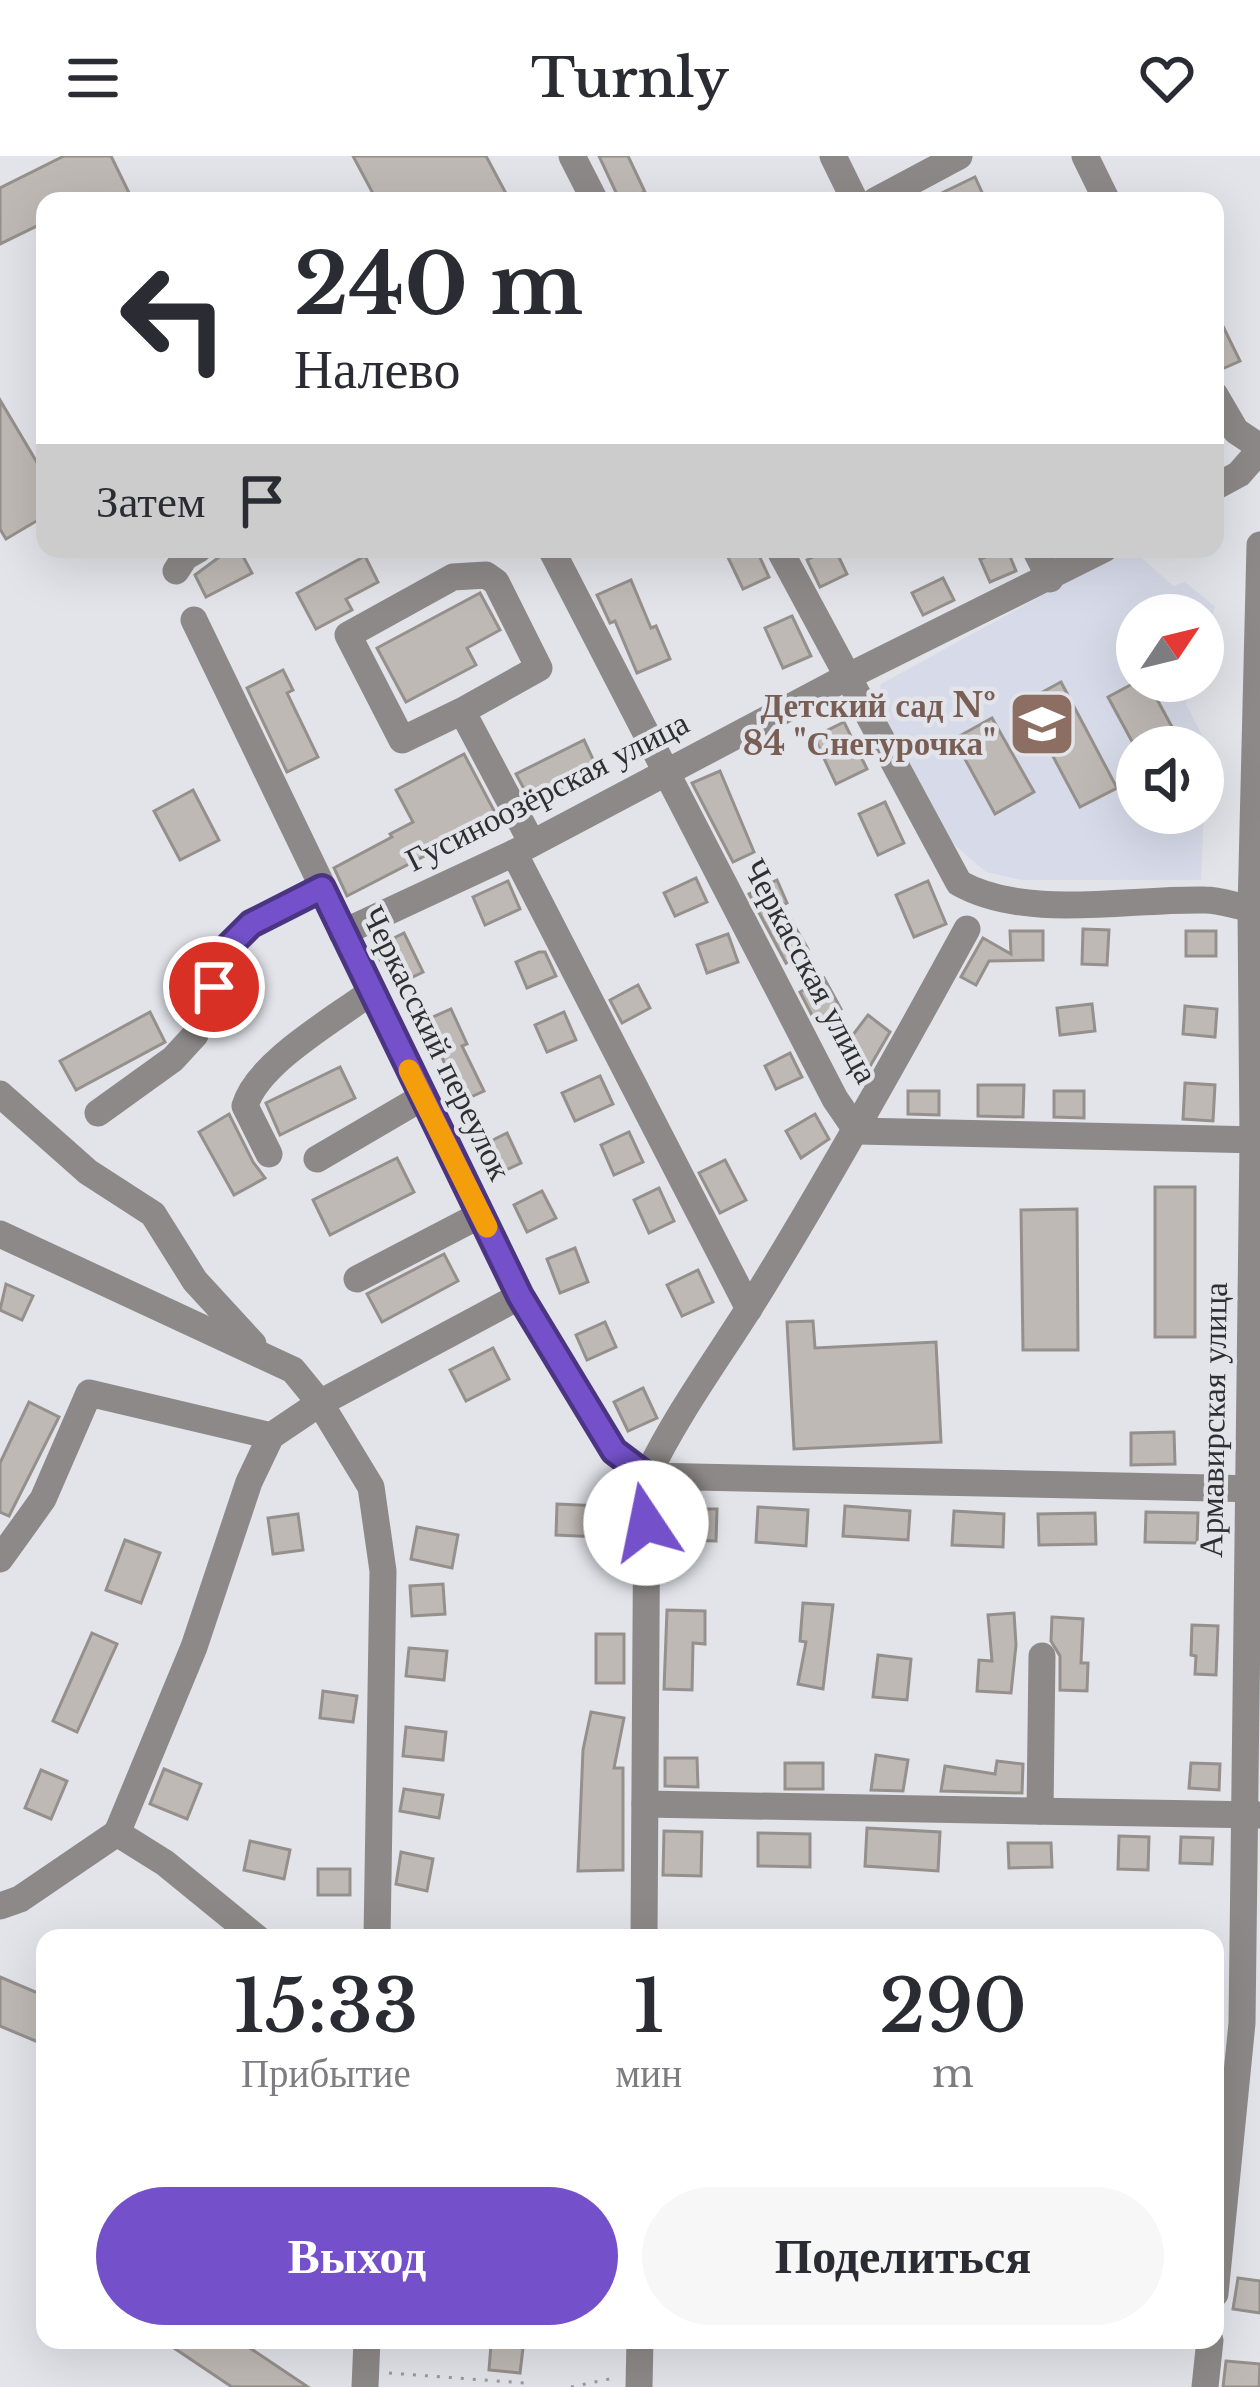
<!DOCTYPE html>
<html lang="ru">
<head>
<meta charset="utf-8">
<style>
	body { margin:0; font-family:"Libre Baskerville",serif; background:#f7f7f7; color:#2b2b33; height:100vh; display:flex; flex-direction:column; font-size:45px; white-space:nowrap }
	* { box-sizing:border-box; margin:0 }
	p { font-size:39px; color:#7c7c81 }
	.icon { flex:none; width:66px; height:66px; fill:none; stroke:currentColor; stroke-width:2; stroke-linecap:round; stroke-linejoin:round }
	.map { position:relative; flex:1; overflow:hidden }
	.drawer { position:absolute; left:36px; top:1773px; width:1188px; height:420px; display:flex; flex-direction:column; background:#fff; border-radius:24px; box-shadow:0 12px 48px #0002 }
	.drawer>* { flex:none }
	.top-card { position:absolute; left:36px; top:36px; width:1188px; height:366px; border-radius:24px; box-shadow:0 12px 48px #0002; background:#fff; color:#2b2b33; overflow:hidden }
	.needle { width:78px; rotate:55deg }
	.tools { position:absolute; left:1116px; top:438px; display:grid; gap:24px }
	.tools a { display:grid; place-items:center; width:108px; height:108px; border-radius:50%; background:#fff; box-shadow:0 12px 48px #0002; font-size:60px }
	.pin { position:absolute; display:grid; place-items:center; width:102px; height:102px; color:#fff; margin:-51px; border:6px solid #fff; border-radius:50%; box-shadow:0 3px 12px #0007 }
	.me { position:absolute; width:132px; margin:-66px; rotate:349deg; stroke-linejoin:round; filter:drop-shadow(0 0 9px #0008) }
	.turn { display:flex; align-items:center; gap:42px; height:252px; padding:0 60px; font-size:54px }
	.turn .icon { width:156px; height:156px; stroke-width:2.5 }
	.turn b { display:block; font-size:84px; line-height:102px }
	.then { display:flex; align-items:center; height:114px; padding:0 60px; background:#0003; gap:24px; font-size:45px }
	.eta { display:flex; justify-content:space-evenly; align-items:center; height:204px; text-align:center }
	.eta b { font-size:72px; font-weight:600; line-height:84px }
	.cta { display:flex; gap:24px; margin-top:auto; padding:24px 60px }
	.cta a { flex:1; height:138px; border-radius:72px; background:#7451ca; color:#fff; font-size:48px; font-weight:600; line-height:138px; text-align:center }
	.cta a+a { background:#f7f7f7; color:#2b2b33 }
	header { display:flex; justify-content:space-between; align-items:center; height:156px; padding:0 60px; background:#fff; font-size:54px; font-weight:600 }
	.map>svg:first-child { display:block }
	.built { fill:#d7dbe9; fill-rule:evenodd }
	.building { fill:#bfb9b5; stroke:#95908c; stroke-width:3 }
	.lines { fill:none; stroke-linecap:round; stroke-linejoin:round }
	.path { stroke:#999b9f; stroke-width:3; stroke-dasharray:3 9; stroke-linecap:butt }
	.minor { stroke:#8c8988; stroke-width:27 }
	.route-casing { stroke:#4b3583; stroke-width:30 }
	.route { stroke:#7451ca; stroke-width:21 }
	.slow { stroke:#f59e0b; stroke-width:21 }
	.labels { text-anchor:middle; dominant-baseline:central; stroke-width:9; stroke-linejoin:round; paint-order:stroke }
	.education-label { font-size:33px; font-weight:bold; fill:#785e54; stroke:#e2e4ea; text-anchor:end }
	.street-label { font-size:33px; fill:#2f2f32; stroke:#e2e4ea }
</style>
</head>
<body>
<header><svg class="icon" aria-label="menu" viewBox="0 0 24 24"><path d="M4 6h16M4 12h16M4 18h16"/></svg>Turnly<svg class="icon" aria-label="heart" viewBox="0 0 24 24"><path d="M12 20l-8-8c-3-5 5-10 8-4 3-6 11-1 8 4z"/></svg></header>
<div class="map">
<svg width="1260" height="2231" viewBox="0 0 1260 2231">
	<rect width="100%" height="100%" fill="#e2e4ea"/>
	<path class="built" d="M1127,393H1132L1173,430L1185,426L1215,451L1203,492V459H1137V525H1193L1186,548L1207,589L1201,724H1021L986,716L950,685L876,548L881,528ZM1137,591H1203V657H1137Z"/>
	<g class="building">
		<polygon points="64,0 111,0 133,45 45,45 45,66 0,88 0,32"/>
		<polygon points="353,0 486,0 510,45 377,45"/>
		<polygon points="599,0 628,0 645,36 620,45"/>
		<polygon points="975,21 986,45 925,45"/>
		<polygon points="1215,154 1240,205 1215,216"/>
		<polygon points="0,244 45,320 45,360 6,383 0,373"/>
		<polygon points="230,393 239,393 252,417 206,441 195,419"/>
		<polygon points="724,393 756,393 769,421 743,433"/>
		<polygon points="829,393 835,393 847,418 820,431 807,404"/>
		<polygon points="1007,393 1016,415 990,426 980,403"/>
		<polygon points="365,400 378,426 346,443 352,454 316,473 297,437"/>
		<polygon points="943,422 954,444 923,459 912,437"/>
		<polygon points="631,424 651,472 656,470 670,503 637,517 615,465 610,467 597,439"/>
		<polygon points="480,437 500,474 467,492 476,509 406,546 377,492"/>
		<polygon points="792,460 811,500 783,512 765,472"/>
		<polygon points="283,514 293,534 287,537 318,601 287,616 247,532"/>
		<polygon points="1138,525 1147,525 1183,591 1135,591 1108,541"/>
		<polygon points="1061,526 1117,632 1080,651 1024,546"/>
		<polygon points="992,562 1034,636 995,658 954,583"/>
		<polygon points="844,566 867,613 836,628 814,581"/>
		<polygon points="584,584 598,614 531,646 516,618"/>
		<polygon points="464,598 498,662 347,740 334,712 392,681 390,678 413,666 396,634"/>
		<polygon points="720,615 754,696 733,706 692,627"/>
		<polygon points="193,634 219,684 180,704 154,655"/>
		<polygon points="885,646 904,687 878,699 859,658"/>
		<polygon points="696,722 707,746 675,760 664,737"/>
		<polygon points="777,724 787,747 782,749 808,793 786,807 749,738"/>
		<polygon points="508,725 520,753 485,769 473,741"/>
		<polygon points="928,725 946,768 914,781 896,739"/>
		<polygon points="1083,773 1109,774 1107,809 1082,808"/>
		<polygon points="1010,775 1043,775 1043,804 989,805 976,829 961,821 983,782 1011,798"/>
		<rect x="1186" y="775" width="30" height="25"/>
		<polygon points="404,777 423,816 394,830 374,792"/>
		<polygon points="728,778 738,806 707,817 697,789"/>
		<polygon points="539,796 545,796 556,820 527,832 516,806"/>
		<polygon points="824,822 841,853 816,867 800,836"/>
		<polygon points="638,829 650,852 622,867 610,844"/>
		<polygon points="1092,848 1095,875 1060,879 1057,852"/>
		<polygon points="1185,850 1217,853 1215,881 1183,878"/>
		<polygon points="451,853 467,888 462,890 484,935 455,948 443,923 450,920 426,864"/>
		<polygon points="150,856 165,886 76,934 60,905"/>
		<polygon points="564,856 576,884 547,896 535,869"/>
		<polygon points="868,859 890,876 869,912 843,892"/>
		<polygon points="790,897 802,921 776,933 765,910"/>
		<polygon points="340,911 355,942 280,979 266,947"/>
		<polygon points="600,920 613,948 575,965 562,937"/>
		<polygon points="1185,927 1215,929 1213,965 1183,963"/>
		<polygon points="978,929 1024,929 1023,961 978,960"/>
		<polygon points="908,935 939,935 939,959 908,958"/>
		<polygon points="1054,935 1084,935 1084,962 1054,961"/>
		<polygon points="229,958 253,1006 265,1022 234,1039 199,976"/>
		<polygon points="815,958 829,983 801,1002 786,975"/>
		<polygon points="629,976 643,1006 614,1019 601,989"/>
		<polygon points="507,977 521,1007 493,1020 479,991"/>
		<polygon points="397,1002 414,1036 330,1079 313,1044"/>
		<polygon points="725,1004 746,1044 720,1057 699,1017"/>
		<rect x="1155" y="1031" width="40" height="150"/>
		<polygon points="659,1032 674,1065 649,1077 634,1044"/>
		<polygon points="542,1035 556,1062 527,1076 514,1049"/>
		<polygon points="1077,1053 1078,1194 1023,1194 1021,1054"/>
		<polygon points="575,1092 588,1126 560,1137 547,1103"/>
		<polygon points="444,1098 458,1125 382,1166 367,1138"/>
		<polygon points="698,1114 713,1146 682,1160 667,1129"/>
		<polygon points="6,1128 33,1140 22,1164 0,1154"/>
		<polygon points="813,1165 815,1192 936,1186 941,1286 794,1293 787,1166"/>
		<polygon points="605,1166 616,1191 587,1204 576,1179"/>
		<polygon points="493,1192 509,1223 466,1245 450,1214"/>
		<polygon points="643,1232 657,1262 628,1275 614,1246"/>
		<polygon points="29,1246 59,1261 9,1360 0,1356 0,1307"/>
		<polygon points="1174,1276 1175,1308 1131,1309 1131,1277"/>
		<polygon points="557,1348 601,1350 599,1381 556,1379"/>
		<polygon points="845,1350 910,1355 908,1384 843,1380"/>
		<polygon points="758,1351 808,1354 806,1390 756,1386"/>
		<polygon points="676,1353 717,1353 716,1385 675,1384"/>
		<polygon points="954,1355 1004,1358 1003,1391 952,1389"/>
		<polygon points="1146,1356 1198,1357 1197,1387 1145,1386"/>
		<polygon points="1095,1357 1096,1388 1039,1389 1038,1358"/>
		<polygon points="298,1358 303,1394 273,1398 268,1362"/>
		<polygon points="417,1371 458,1379 452,1412 411,1403"/>
		<polygon points="125,1384 160,1397 141,1447 106,1434"/>
		<polygon points="443,1428 445,1458 412,1460 410,1430"/>
		<polygon points="803,1447 833,1449 823,1533 798,1528 806,1486 800,1485"/>
		<polygon points="667,1454 705,1455 705,1488 693,1487 692,1534 664,1533"/>
		<polygon points="1014,1457 1016,1489 1011,1537 977,1535 979,1504 992,1505 988,1459"/>
		<polygon points="1052,1461 1083,1463 1081,1507 1088,1507 1087,1535 1060,1534 1060,1500 1051,1485"/>
		<polygon points="1192,1469 1218,1470 1216,1519 1195,1518 1196,1500 1191,1499"/>
		<polygon points="92,1477 117,1488 77,1576 53,1565"/>
		<rect x="596" y="1478" width="28" height="49"/>
		<polygon points="409,1492 447,1495 444,1524 406,1520"/>
		<polygon points="878,1499 911,1503 907,1544 873,1541"/>
		<polygon points="323,1535 357,1540 353,1566 320,1562"/>
		<polygon points="591,1556 624,1562 614,1612 623,1612 623,1714 578,1715 583,1594"/>
		<polygon points="406,1571 446,1576 443,1604 403,1600"/>
		<polygon points="876,1599 908,1604 903,1635 871,1634"/>
		<polygon points="665,1602 697,1602 698,1631 665,1630"/>
		<polygon points="997,1605 1023,1608 1022,1637 941,1635 945,1610 995,1618"/>
		<rect x="785" y="1607" width="38" height="26"/>
		<polygon points="1191,1607 1220,1608 1219,1634 1189,1632"/>
		<polygon points="164,1613 201,1628 187,1663 150,1648"/>
		<polygon points="41,1614 67,1625 51,1663 25,1652"/>
		<polygon points="404,1633 443,1639 439,1662 400,1655"/>
		<polygon points="867,1672 940,1676 938,1715 865,1710"/>
		<polygon points="664,1675 702,1676 701,1720 663,1719"/>
		<polygon points="758,1677 810,1678 810,1711 758,1710"/>
		<polygon points="1119,1680 1149,1681 1148,1714 1118,1713"/>
		<polygon points="1181,1681 1213,1682 1212,1708 1180,1707"/>
		<polygon points="250,1685 290,1694 284,1723 244,1714"/>
		<polygon points="1008,1687 1051,1687 1052,1711 1009,1712"/>
		<polygon points="401,1696 433,1703 427,1735 396,1728"/>
		<rect x="318" y="1713" width="32" height="26"/>
		<polygon points="0,1821 45,1840 45,1889 0,1870"/>
		<polygon points="1238,2122 1260,2125 1260,2157 1233,2153"/>
		<polygon points="162,2184 238,2184 308,2231 232,2231"/>
		<polygon points="491,2189 523,2192 520,2217 489,2214"/>
		<polygon points="1226,2205 1260,2208 1259,2231 1223,2231"/>
	</g>
	<g class="lines">
		<g class="path">
			<polyline points="389,2217 525,2227 528,2231"/>
			<polyline points="571,2231 614,2222"/>
		</g>
		<g class="minor">
			<polyline points="572,0 595,45"/>
			<polyline points="833,0 855,45"/>
			<polyline points="1085,0 1107,45"/>
			<polyline points="875,45 959,0"/>
			<polyline points="1215,239 1236,275 1260,291"/>
			<polyline points="1215,331 1239,318 1260,294"/>
			<polyline points="551,393 835,943 857,975 1260,984"/>
			<path d="M779,393L959,727C1027,765 1129,742 1205,744C1224,744 1241,753 1260,753"/>
			<polyline points="1035,393 1050,423"/>
			<polyline points="176,415 185,401 199,393"/>
			<polyline points="194,464 520,1140 614,1295 647,1320"/>
			<polyline points="462,555 402,584 348,479 453,421 486,419 496,426 539,512 462,555 532,687"/>
			<polyline points="514,697 749,1153"/>
			<polyline points="342,777 514,697 847,521 1104,393"/>
			<polyline points="0,938 88,1016 153,1058 195,1125 253,1188"/>
			<polyline points="98,957 173,903 195,879 229,790 251,768 322,732"/>
			<path d="M269,998L245,950C257,907 335,863 371,836"/>
			<polyline points="317,1003 423,941"/>
			<polyline points="0,1078 293,1214 320,1247 371,1331 383,1415 377,1782"/>
			<polyline points="357,1123 480,1059"/>
			<polyline points="647,1320 1260,1333"/>
			<polyline points="0,1403 43,1343 89,1237 271,1280"/>
			<polyline points="645,1648 1259,1659"/>
			<polyline points="1040,1655 1042,1500"/>
			<polyline points="117,1677 194,1491 249,1326 271,1280 320,1247 520,1140"/>
			<polyline points="117,1677 165,1707 257,1782"/>
			<polyline points="0,1750 20,1743 117,1677"/>
			<path d="M644,1782L647,1320C680,1251 727,1190 766,1125C837,1009 902,892 967,773"/>
			<polyline points="1215,2138 1242,1867 1253,984 1251,753 1260,389"/>
			<polyline points="365,2231 367,2184"/>
			<polyline points="639,2231 640,2184"/>
			<polyline points="1205,2231 1210,2184"/>
		</g>
	</g>
	<g class="lines">
		<defs>
			<polyline id="route" points="214,831 229,790 251,768 322,732 520,1140 614,1295 647,1320 646,1367"/>
		</defs>
		<use href="#route" class="route-casing"/>
		<use href="#route" class="route"/>
		<polyline class="slow" points="409,914 487,1071"/>
	</g>
	<defs>
		<symbol id="school-square" viewBox="-11 -11 22 22"><rect x="-9" y="-9" width="18" height="18" rx="4" fill="#8d6e63" stroke="#e2e4ea"/><path d="M0-5L7-2L0 1L-7-2ZM-4 1L0 2.5L4 1V4Q0 6-4 4Z" fill="#fff"/></symbol>
	</defs>
	<g fill-rule="evenodd">
		<use href="#school-square" x="1004" y="530" width="76" height="76"/>
	</g>
	<g class="labels">
		<g class="education-label">
			<text x="996" y="549">Детский сад №<tspan x="996" dy="38">84 "Снегурочка"</tspan></text>
		</g>
		<g class="street-label">
			<text transform="translate(547 635) rotate(-27)">Гусиноозёрская улица</text>
			<text transform="translate(811 815) rotate(62)">Черкасская улица</text>
			<text transform="translate(437 887) rotate(64)">Черкасский переулок</text>
			<text transform="translate(1213 1264) rotate(-89)">Армавирская улица</text>
		</g>
	</g>
</svg>
<div class="tools">
<a><svg class="needle" viewBox="-14 -14 28 28"><path d="M0-13l5 13h-10z" fill="#e53935"/><path d="M0 13l5-13h-10z" fill="#7c7c81"/></svg></a>
<a><svg class="icon" aria-label="sound" viewBox="0 0 24 24"><path d="M4 9h4l5-4v14l-5-4H4zM17 9q2 3 0 6"/></svg></a>
</div>
<div class="pin" style="left:214px;top:831px;background:#d93025"><svg class="icon" aria-label="arrive" viewBox="0 0 24 24"><path d="M6 21V4h12l-3 4 3 4H6"/></svg></div>
<svg class="me" style="left:646px;top:1367px" viewBox="-20 -20 40 40"><circle r="19" fill="#fff"/><path d="M0-13L10 11 0 6-10 11z" fill="#7451ca"/></svg>
<div class="top-card">
<div class="turn"><svg class="icon" aria-label="left" viewBox="0 0 24 24"><path d="M17 20v-9H6M10 6l-5 5 5 5"/></svg><div><b>240 m</b>Налево</div></div>
<div class="then">Затем<svg class="icon" aria-label="arrive" viewBox="0 0 24 24"><path d="M6 21V4h12l-3 4 3 4H6"/></svg></div>
</div>
<section class="drawer">
<div class="eta">
<div><b>15:33</b><p>Прибытие</p></div>
<div><b>1</b><p>мин</p></div>
<div><b>290</b><p>m</p></div>
</div>
<div class="cta"><a>Выход</a><a>Поделиться</a></div>
</section>
</div>
</body>
</html>
